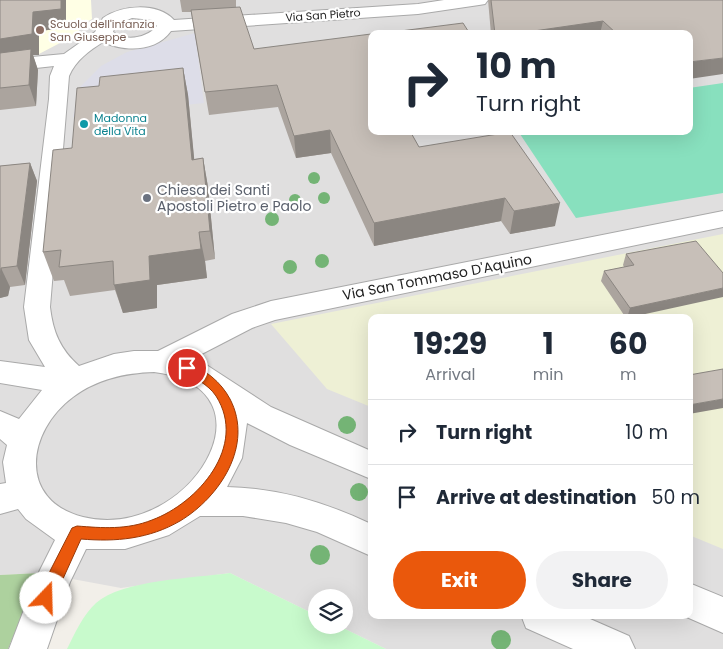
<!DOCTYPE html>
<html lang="en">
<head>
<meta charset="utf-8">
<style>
	body { margin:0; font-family:Poppins,sans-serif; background:#f2f2f3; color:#1f2937; height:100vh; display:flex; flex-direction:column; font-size:19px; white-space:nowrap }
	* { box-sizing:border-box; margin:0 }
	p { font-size:16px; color:#747a83 }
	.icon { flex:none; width:28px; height:28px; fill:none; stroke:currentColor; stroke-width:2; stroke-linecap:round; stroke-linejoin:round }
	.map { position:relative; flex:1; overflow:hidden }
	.details { position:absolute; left:368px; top:314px; width:325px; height:305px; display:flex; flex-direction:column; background:#fff; border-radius:10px; box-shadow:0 5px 20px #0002 }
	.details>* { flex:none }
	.hud { position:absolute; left:368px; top:30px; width:325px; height:105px; border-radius:10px; box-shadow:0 5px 20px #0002; background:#fff; color:#1f2937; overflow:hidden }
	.buttons { position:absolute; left:308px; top:589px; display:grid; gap:10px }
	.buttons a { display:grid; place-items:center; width:45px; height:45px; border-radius:50%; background:#fff; box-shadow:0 5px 20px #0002; font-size:25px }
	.pin { position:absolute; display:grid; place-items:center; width:42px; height:42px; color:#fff; margin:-21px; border:2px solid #fff; border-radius:50%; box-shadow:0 1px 5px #0007 }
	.me { position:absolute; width:55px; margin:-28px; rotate:21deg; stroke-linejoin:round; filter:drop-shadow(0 0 4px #0008) }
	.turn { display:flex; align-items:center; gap:18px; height:105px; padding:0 25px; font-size:22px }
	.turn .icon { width:65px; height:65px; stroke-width:2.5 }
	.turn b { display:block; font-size:35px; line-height:42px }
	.eta { display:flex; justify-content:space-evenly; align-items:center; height:85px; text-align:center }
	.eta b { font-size:30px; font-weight:700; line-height:35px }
	.cta { display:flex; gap:10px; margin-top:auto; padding:10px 25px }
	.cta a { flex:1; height:58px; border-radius:30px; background:#ea580c; color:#fff; font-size:20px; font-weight:700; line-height:58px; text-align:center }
	.cta a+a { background:#f2f2f3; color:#1f2937 }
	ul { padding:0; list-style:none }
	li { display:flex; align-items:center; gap:15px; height:65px; padding:0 25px; border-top:1px solid #e0e1e3 }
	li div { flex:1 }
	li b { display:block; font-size:19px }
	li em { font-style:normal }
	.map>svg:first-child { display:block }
	.residential { fill:#e0dfdf; fill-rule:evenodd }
	.education { fill:#ffffe5 }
	.farmland { fill:#eef0d5 }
	.forest { fill:#add19e }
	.park { fill:#c8facc }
	.pitch { fill:#88e0be }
	.plaza { fill:#dddde8 }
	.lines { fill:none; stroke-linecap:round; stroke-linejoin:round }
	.minor-casing { stroke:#a9a9a9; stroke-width:2 }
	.minor { fill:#fff; fill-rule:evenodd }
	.tree { fill:#74b475 }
	.wall { fill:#aba49e }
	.shaded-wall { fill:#8b8681 }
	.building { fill:#c7bfb8; stroke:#8b8681 }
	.route { fill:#ea580c; stroke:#983908 }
	.education-dot { fill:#8d6e63; stroke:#fff; stroke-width:2 }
	.culture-dot { fill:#0f9aa8; stroke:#fff; stroke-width:2 }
	.worship-dot { fill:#6b7280; stroke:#fff; stroke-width:2 }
	.labels { text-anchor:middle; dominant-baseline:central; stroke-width:4.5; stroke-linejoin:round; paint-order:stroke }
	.far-street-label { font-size:11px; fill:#222; stroke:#fff }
	.far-education-label { font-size:11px; fill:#785e54; stroke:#fff; text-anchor:start }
	.far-culture-label { font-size:11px; fill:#0d838f; stroke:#fff; text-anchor:start }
	.worship-label { font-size:14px; fill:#5b616d; stroke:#fff; text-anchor:start }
	.street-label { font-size:14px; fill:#222; stroke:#fff }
</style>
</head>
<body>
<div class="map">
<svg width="723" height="649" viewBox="0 0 723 649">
	<rect width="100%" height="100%" fill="#f2efe9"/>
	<path class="residential" d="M0,0H723V649H386L337,625H344V598H316V615L230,573L121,588L40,573L0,575ZM371,34H689V131H371ZM371,318H689V615H371Z"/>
	<polygon class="education" points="15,0 91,0 92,19 79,27 79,33 39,54 0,59 0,2"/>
	<polygon class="farmland" points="723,234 723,549 689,535 689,318 371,318 371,407 327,389 271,324"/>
	<polygon class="forest" points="40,573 8,649 0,649 0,575"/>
	<path class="park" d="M230,573L316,615V625H337L386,649H67C75,633 83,615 96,603C122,580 194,578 230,573Z"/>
	<polygon class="pitch" points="723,83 723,193 576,218 518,131 689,131 689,88"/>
	<polygon class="plaza" points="195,33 204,103 73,117 79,88 101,66 127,52"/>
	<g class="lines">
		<defs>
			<g id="minor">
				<path d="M444,0H488L485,4L479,5L418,14L171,31C156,52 125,52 103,42C89,51 76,60 69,76L50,307C53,332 60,349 79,366L114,354L134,351H158L232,314L271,301L723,211V227L275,320L252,328L192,359L208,366L271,407L371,451V479L290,445L247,423L242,458L227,487C278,488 325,502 371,524V556L317,532L286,523L243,516H200L169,535L125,549H86L70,582L47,649H9L36,578L55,540L26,519L18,509L0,514V484L6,483L3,462L7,445L0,439V411L19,419L42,390L0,383V361L45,367L29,340L24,307L49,99L50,76L54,66L0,72V60L64,54L95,32L103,18C122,5 157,2 174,20L418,4ZM132,18L152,20L157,26C147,38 126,42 113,32L115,25ZM154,372C284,389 187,543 83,517C17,500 27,431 73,397C97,379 124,373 154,372Z"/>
				<polygon points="689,583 723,597 723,633 682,615 689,615"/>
				<polygon points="521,615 581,615 629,636 635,649 573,649 526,628"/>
			</g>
		</defs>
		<use href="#minor" class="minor-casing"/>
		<use href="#minor" class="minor"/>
	</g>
	<g class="tree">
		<circle cx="314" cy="178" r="6"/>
		<circle cx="324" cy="198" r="6"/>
		<circle cx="295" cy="200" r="6"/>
		<circle cx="272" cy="219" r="7"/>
		<circle cx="322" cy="261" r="7"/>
		<circle cx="290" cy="267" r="7"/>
		<circle cx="347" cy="425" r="9"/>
		<circle cx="359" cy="492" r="9"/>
		<circle cx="320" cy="555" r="10"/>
		<circle cx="501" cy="640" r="10"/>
	</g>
	<g class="wall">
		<polygon points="0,0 66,0 66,28 39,31 39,55 33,55 38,70 36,106 0,110"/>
		<polygon points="180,0 236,0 236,7 254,49 371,131 419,147 555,226 510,234 501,221 374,246 331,153 296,158 278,107 209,115 191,12 182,12"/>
		<polygon points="488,0 723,0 689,34 491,34"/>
		<polygon points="183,68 188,95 194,159 203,158 208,187 215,259 205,261 207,278 157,285 157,308 123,313 115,290 70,296 64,280 54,281 43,252 72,148 99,86"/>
		<polygon points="30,163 37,181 25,285 10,287 8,296 0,298 0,166"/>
		<polygon points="626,254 723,273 628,318 626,318 601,281 604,271 624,267 623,265"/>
	</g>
	<g class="shaded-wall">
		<polygon points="61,0 66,0 66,28 39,31 39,55 33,55 38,70 36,106 29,85 0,60 0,39 33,12"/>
		<polygon points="603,21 600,34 513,34"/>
		<polygon points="723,58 723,74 689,79 689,62"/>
		<polygon points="183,68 188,95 197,188 192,160"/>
		<polygon points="330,130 331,153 296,158 294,136"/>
		<polygon points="203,158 208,187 215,259 210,231"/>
		<polygon points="30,163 37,181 25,285 17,266"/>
		<polygon points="505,198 501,221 374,246 374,223"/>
		<polygon points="560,203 555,226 510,234 514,211"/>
		<polygon points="199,232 205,261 207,278 157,285 157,308 123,313 114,285 149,256"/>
		<polygon points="1,268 10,287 8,296 0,298 0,276"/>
		<polygon points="723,288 723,297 627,318 630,308"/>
		<polygon points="723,399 723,408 689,414 689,405"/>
	</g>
	<g class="building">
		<polygon points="0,0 61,0 61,9 33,12 32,34 0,39"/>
		<polygon points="491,0 723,0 723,58 689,62 689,34 617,34 603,21 513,34 495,34"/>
		<polygon points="240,7 254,49 371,34 371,131 410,131 419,147 510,132 560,203 514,211 505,198 374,223 330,130 294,136 277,85 205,92 191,10"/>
		<polygon points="463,23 470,34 377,34"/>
		<polygon points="31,49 29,85 0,88 0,53"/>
		<polygon points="183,68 192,160 203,158 210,231 199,232 201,249 149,256 150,280 114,285 113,261 59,267 61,250 43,252 53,150 72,148 77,88 99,86 100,77"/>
		<polygon points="30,163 17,266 1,268 0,276 0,166"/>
		<polygon points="696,241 723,273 723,288 630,308 604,271 634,265 626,254"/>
		<polygon points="723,369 723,399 689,405 689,375"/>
	</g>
	<path class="route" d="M187,363C205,369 221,382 230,399C254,445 220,497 180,521C149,539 116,542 81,539L52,603L46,606L41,603L39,598L49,573L72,528L77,526C102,528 127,530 152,520C198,503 248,446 216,396C208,384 194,378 183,371L181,368Z"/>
	<circle class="education-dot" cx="40" cy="30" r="5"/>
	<circle class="culture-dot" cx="84" cy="124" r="5"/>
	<circle class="worship-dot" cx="147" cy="198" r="5"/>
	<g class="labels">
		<g class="far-street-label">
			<text transform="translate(323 15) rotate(-4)">Via San Pietro</text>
		</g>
		<g class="far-education-label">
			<text x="50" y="24">Scuola dell'infanzia<tspan x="50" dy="13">San Giuseppe</tspan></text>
		</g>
		<g class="far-culture-label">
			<text x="94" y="118">Madonna<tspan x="94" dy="13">della Vita</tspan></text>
		</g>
		<g class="worship-label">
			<text x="157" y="190">Chiesa dei Santi<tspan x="157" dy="16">Apostoli Pietro e Paolo</tspan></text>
		</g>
		<g class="street-label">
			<text transform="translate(437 277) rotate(-11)">Via San Tommaso D'Aquino</text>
		</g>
	</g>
</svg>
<div class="buttons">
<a><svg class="icon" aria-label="layers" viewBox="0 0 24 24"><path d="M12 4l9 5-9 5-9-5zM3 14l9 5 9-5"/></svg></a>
</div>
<div class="pin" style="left:187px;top:368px;background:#d93025"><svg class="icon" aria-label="arrive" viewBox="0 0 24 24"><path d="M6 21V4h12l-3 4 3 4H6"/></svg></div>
<svg class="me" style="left:46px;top:598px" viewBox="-20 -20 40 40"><circle r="19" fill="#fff"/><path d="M0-13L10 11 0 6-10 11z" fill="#ea580c"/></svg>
<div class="hud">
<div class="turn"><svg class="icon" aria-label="right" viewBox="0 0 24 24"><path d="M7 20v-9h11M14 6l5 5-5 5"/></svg><div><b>10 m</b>Turn right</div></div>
</div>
<section class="details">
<div class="eta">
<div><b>19:29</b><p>Arrival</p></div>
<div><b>1</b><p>min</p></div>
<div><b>60</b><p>m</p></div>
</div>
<ul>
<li><svg class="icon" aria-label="right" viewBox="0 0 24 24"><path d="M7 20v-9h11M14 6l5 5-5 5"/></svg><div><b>Turn right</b></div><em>10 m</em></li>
<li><svg class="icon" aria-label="arrive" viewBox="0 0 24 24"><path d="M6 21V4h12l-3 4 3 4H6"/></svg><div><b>Arrive at destination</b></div><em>50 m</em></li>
</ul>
<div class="cta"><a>Exit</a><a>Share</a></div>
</section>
</div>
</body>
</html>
